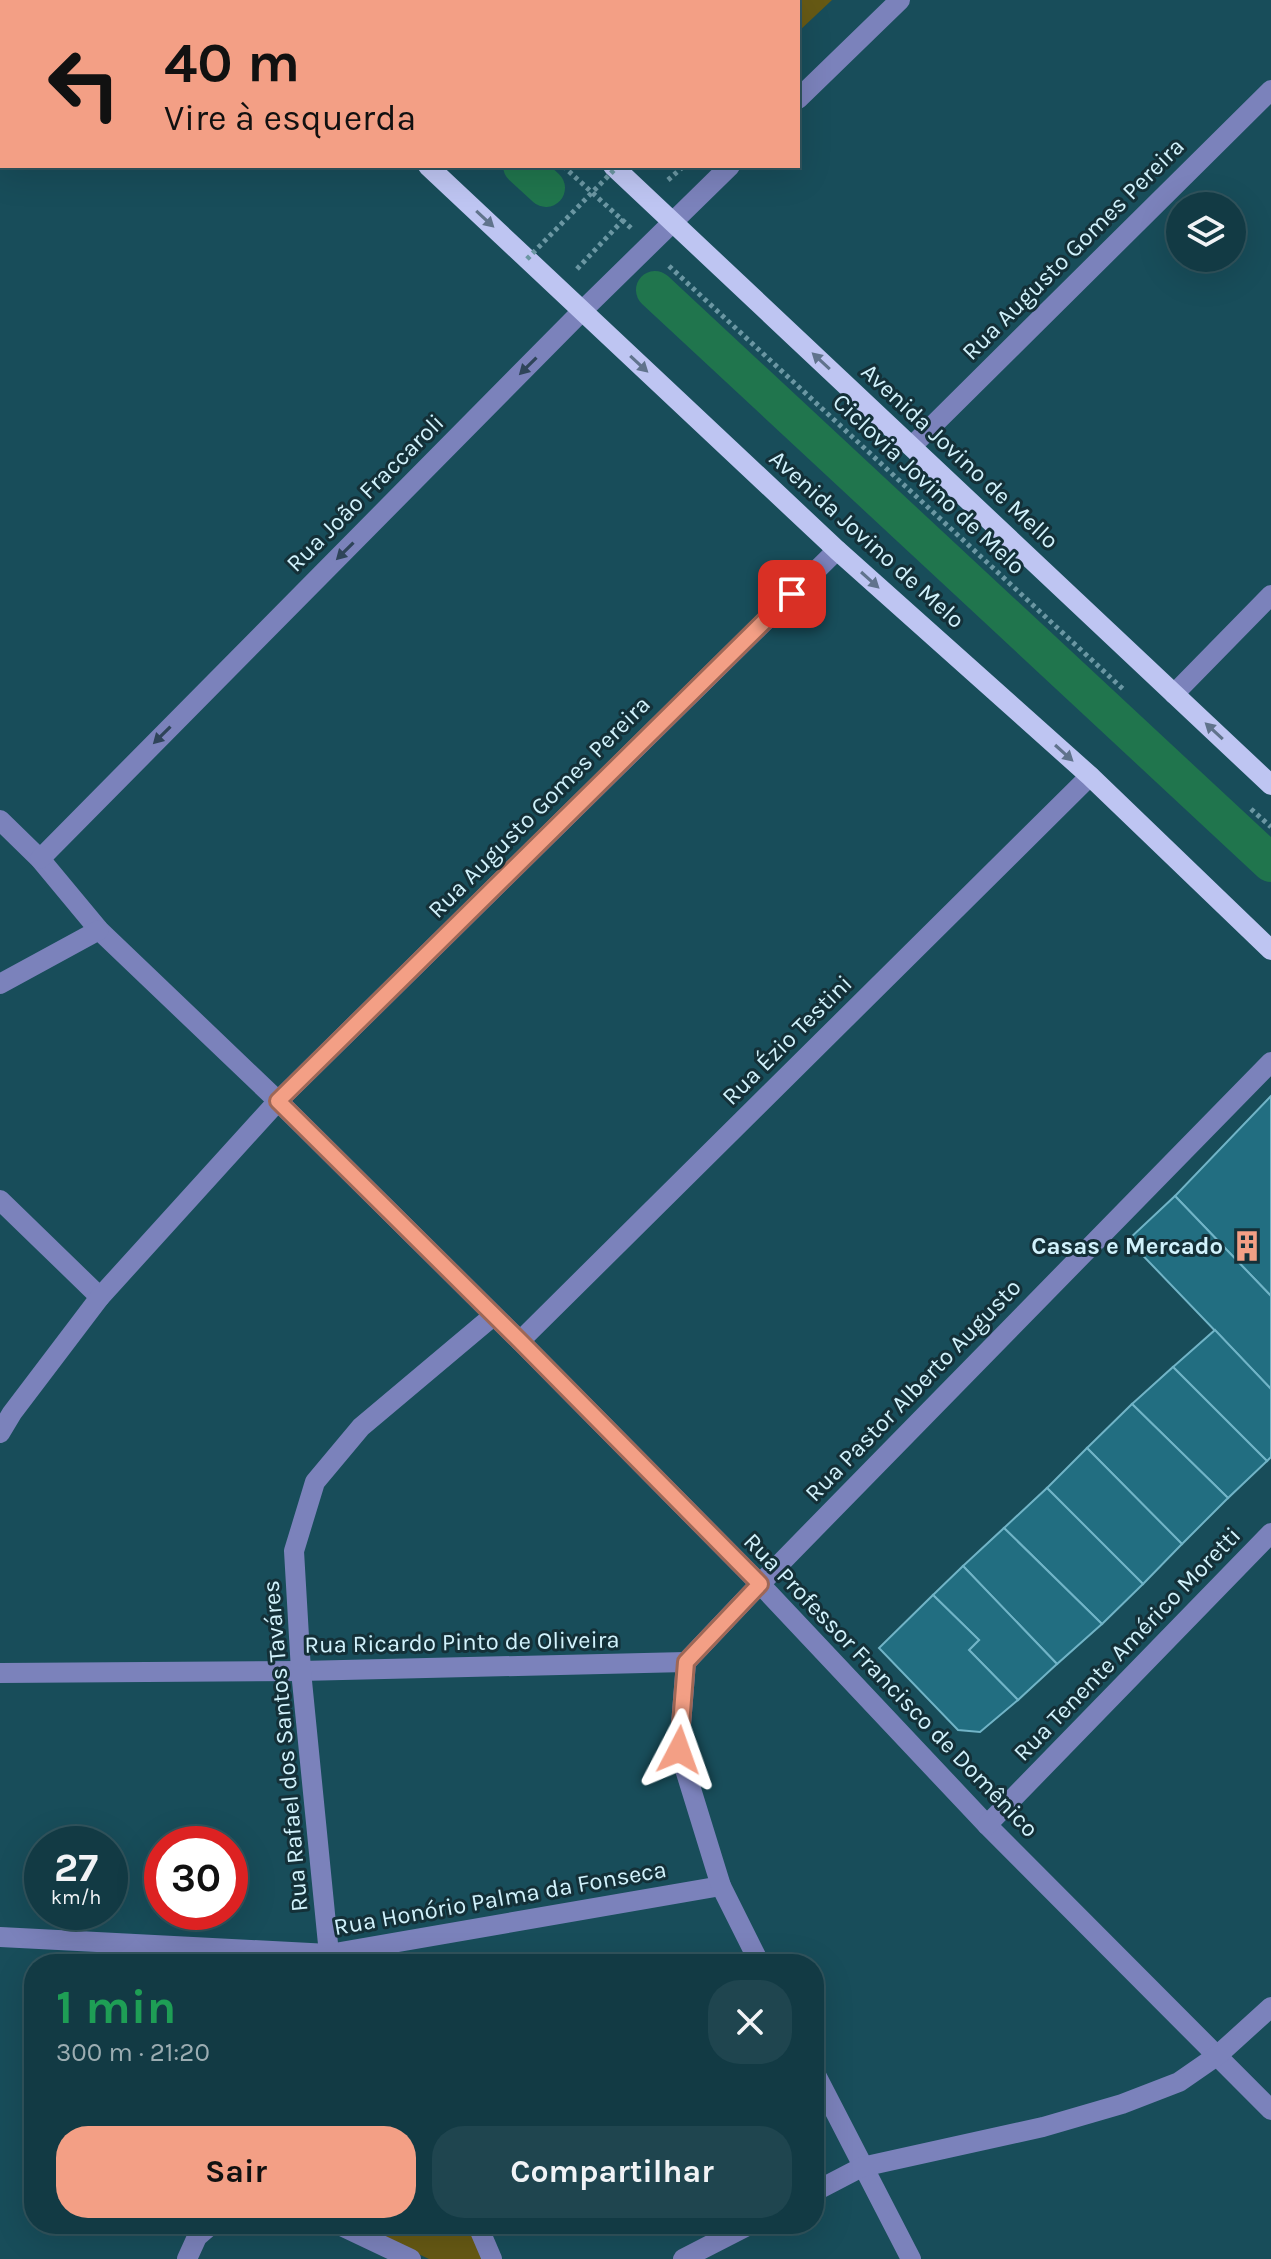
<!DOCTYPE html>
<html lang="pt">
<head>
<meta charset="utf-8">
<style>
	body { margin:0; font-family:Karla,sans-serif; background:#1f454f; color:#f1f3f6; height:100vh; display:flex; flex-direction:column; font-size:30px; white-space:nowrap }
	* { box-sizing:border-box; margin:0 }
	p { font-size:26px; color:#9cadb2 }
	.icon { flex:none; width:44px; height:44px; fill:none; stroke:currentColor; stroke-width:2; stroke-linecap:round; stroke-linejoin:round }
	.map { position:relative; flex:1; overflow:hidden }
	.side { position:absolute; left:24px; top:1954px; width:800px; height:280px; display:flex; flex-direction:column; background:#123a44; border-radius:32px; box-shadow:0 8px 32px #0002,0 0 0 2px #31545d }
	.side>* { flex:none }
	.hud { position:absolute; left:0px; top:0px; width:800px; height:168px; box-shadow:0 8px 32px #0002,0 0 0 2px #31545d; background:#f39f85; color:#111; overflow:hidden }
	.controls { position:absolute; left:1166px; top:192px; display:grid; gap:16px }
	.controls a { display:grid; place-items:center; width:80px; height:80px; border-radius:50%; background:#123a44; box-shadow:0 8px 32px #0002,0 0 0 2px #31545d; font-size:40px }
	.speed { position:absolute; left:24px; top:1826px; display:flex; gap:16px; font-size:40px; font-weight:700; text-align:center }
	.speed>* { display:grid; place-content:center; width:104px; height:104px; border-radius:50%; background:#123a44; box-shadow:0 8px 32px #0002,0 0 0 2px #31545d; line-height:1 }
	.speed small { font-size:20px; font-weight:400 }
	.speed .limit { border:12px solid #d22; background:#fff; color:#111 }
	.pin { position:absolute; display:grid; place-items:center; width:68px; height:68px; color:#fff; margin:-34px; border-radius:16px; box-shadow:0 4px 12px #0006 }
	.me { position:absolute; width:88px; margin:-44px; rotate:4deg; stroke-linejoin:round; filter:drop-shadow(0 0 6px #0008) }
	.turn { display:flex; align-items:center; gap:28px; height:168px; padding:0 32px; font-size:36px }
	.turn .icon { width:104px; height:104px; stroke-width:2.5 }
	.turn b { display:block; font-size:56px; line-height:68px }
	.round { display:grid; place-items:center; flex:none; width:84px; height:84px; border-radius:32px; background:#1f454f }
	.headline { display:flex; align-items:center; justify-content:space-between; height:136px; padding:0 32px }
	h1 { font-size:48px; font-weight:700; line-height:60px; color:#1e9e55 }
	.cta { display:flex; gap:16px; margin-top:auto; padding:16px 32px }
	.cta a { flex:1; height:92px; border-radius:32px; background:#f39f85; color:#111; font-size:32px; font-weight:700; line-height:92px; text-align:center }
	.cta a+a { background:#1f454f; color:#f1f3f6 }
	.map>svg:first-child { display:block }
	.green { fill:#665914 }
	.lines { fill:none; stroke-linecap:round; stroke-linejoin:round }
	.canal { stroke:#20754d; stroke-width:38 }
	.building { fill:#226e81; stroke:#71b4c7; stroke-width:2 }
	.path { stroke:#6b97a3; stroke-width:5; stroke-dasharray:4 4; stroke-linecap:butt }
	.minor { stroke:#7b82bb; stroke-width:20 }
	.major { stroke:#bec5f2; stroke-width:20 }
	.path-bridge { stroke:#6b97a3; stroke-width:5; stroke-dasharray:4 4; stroke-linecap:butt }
	.oneway { fill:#60738c }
	.oneway2 { fill:#2e4459 }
	.route-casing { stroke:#9e6756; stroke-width:20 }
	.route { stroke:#f39f85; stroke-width:14 }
	.labels { text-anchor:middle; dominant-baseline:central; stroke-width:6; stroke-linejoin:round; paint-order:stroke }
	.street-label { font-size:24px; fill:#d1f2fc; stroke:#143038 }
	.poi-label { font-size:24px; font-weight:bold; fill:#d1f2fc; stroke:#143038; text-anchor:end }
</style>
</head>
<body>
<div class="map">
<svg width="1271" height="2259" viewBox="0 0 1271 2259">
	<rect width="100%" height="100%" fill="#184d5a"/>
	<g class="green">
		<polygon points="512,0 832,0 798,32 798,2 514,2"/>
		<polygon points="355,2224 468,2224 485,2259 429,2259"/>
	</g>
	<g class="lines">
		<g class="canal">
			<polyline points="343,0 345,2"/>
			<polyline points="522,166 546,188"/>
			<polyline points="655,290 1271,863"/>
		</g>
	</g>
	<g class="building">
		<polygon points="1271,1096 1271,1296 1175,1196"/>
		<polygon points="1175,1196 1271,1296 1271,1389 1128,1240"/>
		<polygon points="1215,1330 1271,1389 1271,1457 1267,1461 1173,1367"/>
		<polygon points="1173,1367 1267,1461 1228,1498 1132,1404"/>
		<polygon points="1132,1404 1228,1498 1182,1544 1087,1448"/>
		<polygon points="1087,1448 1182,1544 1143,1584 1047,1488"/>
		<polygon points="1047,1488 1143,1584 1102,1624 1004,1528"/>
		<polygon points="1004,1528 1102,1624 1057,1664 963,1566"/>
		<polygon points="963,1566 1057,1664 1018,1700 969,1650 979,1640 933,1595"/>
		<polygon points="933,1595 979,1640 969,1650 1018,1700 980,1732 958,1730 879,1648"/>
	</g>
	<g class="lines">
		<g class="path">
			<polyline points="288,0 290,2"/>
			<polyline points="385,0 387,2"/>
			<polyline points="563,166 631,228"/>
			<polyline points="668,180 684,166"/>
			<polyline points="669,266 1124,690"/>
			<polyline points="577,269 625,218"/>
			<polyline points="1251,809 1271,827"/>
		</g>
		<g class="minor">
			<polyline points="512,0 514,2"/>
			<polyline points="604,2 606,0"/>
			<polyline points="798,99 900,0"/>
			<polyline points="912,446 1271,90"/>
			<polyline points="1174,694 1271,595"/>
			<polyline points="0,820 40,859 99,930 278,1101 520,1341 760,1584 987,1825 1271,2110"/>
			<polyline points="40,859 583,310 730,166"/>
			<polyline points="0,984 99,930"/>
			<polyline points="0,1200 100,1297"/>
			<polyline points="520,1341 1090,776"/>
			<polyline points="0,1433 12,1413 100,1297 278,1101 837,550"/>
			<polyline points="0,1673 301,1671 686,1662"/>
			<polyline points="987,1825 1271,1533"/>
			<polyline points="0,1937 329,1954 721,1886"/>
			<polyline points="335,1964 329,1954 301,1671 294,1551 315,1482 361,1427 493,1316"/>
			<polyline points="760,1964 721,1886 679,1750 686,1662 760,1584 1271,1062"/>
			<polyline points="814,2071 911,2259"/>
			<polyline points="814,2192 862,2167 1043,2127 1122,2104 1179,2082 1218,2055 1271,2007"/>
			<polyline points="337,2224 411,2259"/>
			<polyline points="477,2224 492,2259"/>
			<polyline points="187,2259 197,2237 212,2224"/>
			<polyline points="683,2259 751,2224"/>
		</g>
		<g class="major">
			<polyline points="252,0 254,2"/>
			<polyline points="435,0 437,2"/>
			<polyline points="428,166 837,550 1090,776 1271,950"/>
			<polyline points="613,166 1271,785"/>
		</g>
		<polyline class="path-bridge" points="527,259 616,168"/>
	</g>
	<defs><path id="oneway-solid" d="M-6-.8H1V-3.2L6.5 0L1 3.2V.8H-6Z" transform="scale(2)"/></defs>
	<g class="oneway">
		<use href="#oneway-solid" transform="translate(485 219) rotate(43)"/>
		<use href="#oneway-solid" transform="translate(821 361) rotate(-137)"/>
		<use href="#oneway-solid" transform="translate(639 364) rotate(43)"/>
		<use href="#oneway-solid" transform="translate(870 580) rotate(42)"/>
		<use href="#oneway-solid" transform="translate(1214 731) rotate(-137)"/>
		<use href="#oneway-solid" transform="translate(1064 753) rotate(42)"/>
	</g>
	<g class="oneway2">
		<use href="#oneway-solid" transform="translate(528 366) rotate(135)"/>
		<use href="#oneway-solid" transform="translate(345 551) rotate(135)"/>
		<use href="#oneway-solid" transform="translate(162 735) rotate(135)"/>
	</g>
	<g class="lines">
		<defs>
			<polyline id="route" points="679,1750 686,1662 760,1584 520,1341 278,1101 792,594"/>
		</defs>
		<use href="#route" class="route-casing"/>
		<use href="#route" class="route"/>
	</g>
	<defs>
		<symbol id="building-bare" viewBox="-9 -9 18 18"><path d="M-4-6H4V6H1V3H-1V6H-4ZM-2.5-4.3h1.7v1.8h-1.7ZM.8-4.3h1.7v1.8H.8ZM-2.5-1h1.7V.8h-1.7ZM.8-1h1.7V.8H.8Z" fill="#f39f85" stroke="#143038" stroke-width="2.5" paint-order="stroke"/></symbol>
	</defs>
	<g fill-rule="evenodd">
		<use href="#building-bare" x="1225" y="1224" width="44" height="44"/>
	</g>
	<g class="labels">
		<g class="street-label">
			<text transform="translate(1073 249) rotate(-45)">Rua Augusto Gomes Pereira</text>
			<text transform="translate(960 456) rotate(43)">Avenida Jovino de Mello</text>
			<text transform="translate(929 484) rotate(43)">Ciclovia Jovino de Melo</text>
			<text transform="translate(365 493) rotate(-45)">Rua João Fraccaroli</text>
			<text transform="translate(867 539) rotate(42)">Avenida Jovino de Melo</text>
			<text transform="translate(539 807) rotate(-45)">Rua Augusto Gomes Pereira</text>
			<text transform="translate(787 1040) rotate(-45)">Rua Ézio Testini</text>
			<text transform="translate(913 1390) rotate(-46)">Rua Pastor Alberto Augusto</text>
			<text transform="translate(462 1642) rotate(-1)">Rua Ricardo Pinto de Oliveira</text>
			<text transform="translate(1127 1644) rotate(-46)">Rua Tenente Américo Moretti</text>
			<text transform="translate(891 1685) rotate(46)">Rua Professor Francisco de Domênico</text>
			<text transform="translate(285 1746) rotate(-95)">Rua Rafael dos Santos Taváres</text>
			<text transform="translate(500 1898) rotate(-10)">Rua Honório Palma da Fonseca</text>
		</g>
		<g class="poi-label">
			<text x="1223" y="1246">Casas e Mercado</text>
		</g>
	</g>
</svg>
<div class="controls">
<a><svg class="icon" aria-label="layers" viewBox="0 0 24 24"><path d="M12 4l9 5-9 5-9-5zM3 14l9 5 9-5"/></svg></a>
</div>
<div class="speed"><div>27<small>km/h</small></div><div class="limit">30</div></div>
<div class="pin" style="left:792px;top:594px;background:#d93025"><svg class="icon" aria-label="arrive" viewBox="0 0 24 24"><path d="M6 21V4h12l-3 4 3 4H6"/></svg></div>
<svg class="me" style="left:679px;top:1750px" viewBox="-20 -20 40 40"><path d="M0-17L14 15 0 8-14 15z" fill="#f39f85" stroke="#fff" stroke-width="4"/></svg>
<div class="hud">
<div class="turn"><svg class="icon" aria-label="left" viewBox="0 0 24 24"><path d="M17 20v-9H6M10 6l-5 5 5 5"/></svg><div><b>40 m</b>Vire à esquerda</div></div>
</div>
<section class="side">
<div class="headline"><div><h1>1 min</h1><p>300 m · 21:20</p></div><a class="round"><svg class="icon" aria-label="close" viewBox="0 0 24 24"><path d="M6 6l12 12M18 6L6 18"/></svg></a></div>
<div class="cta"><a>Sair</a><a>Compartilhar</a></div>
</section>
</div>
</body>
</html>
